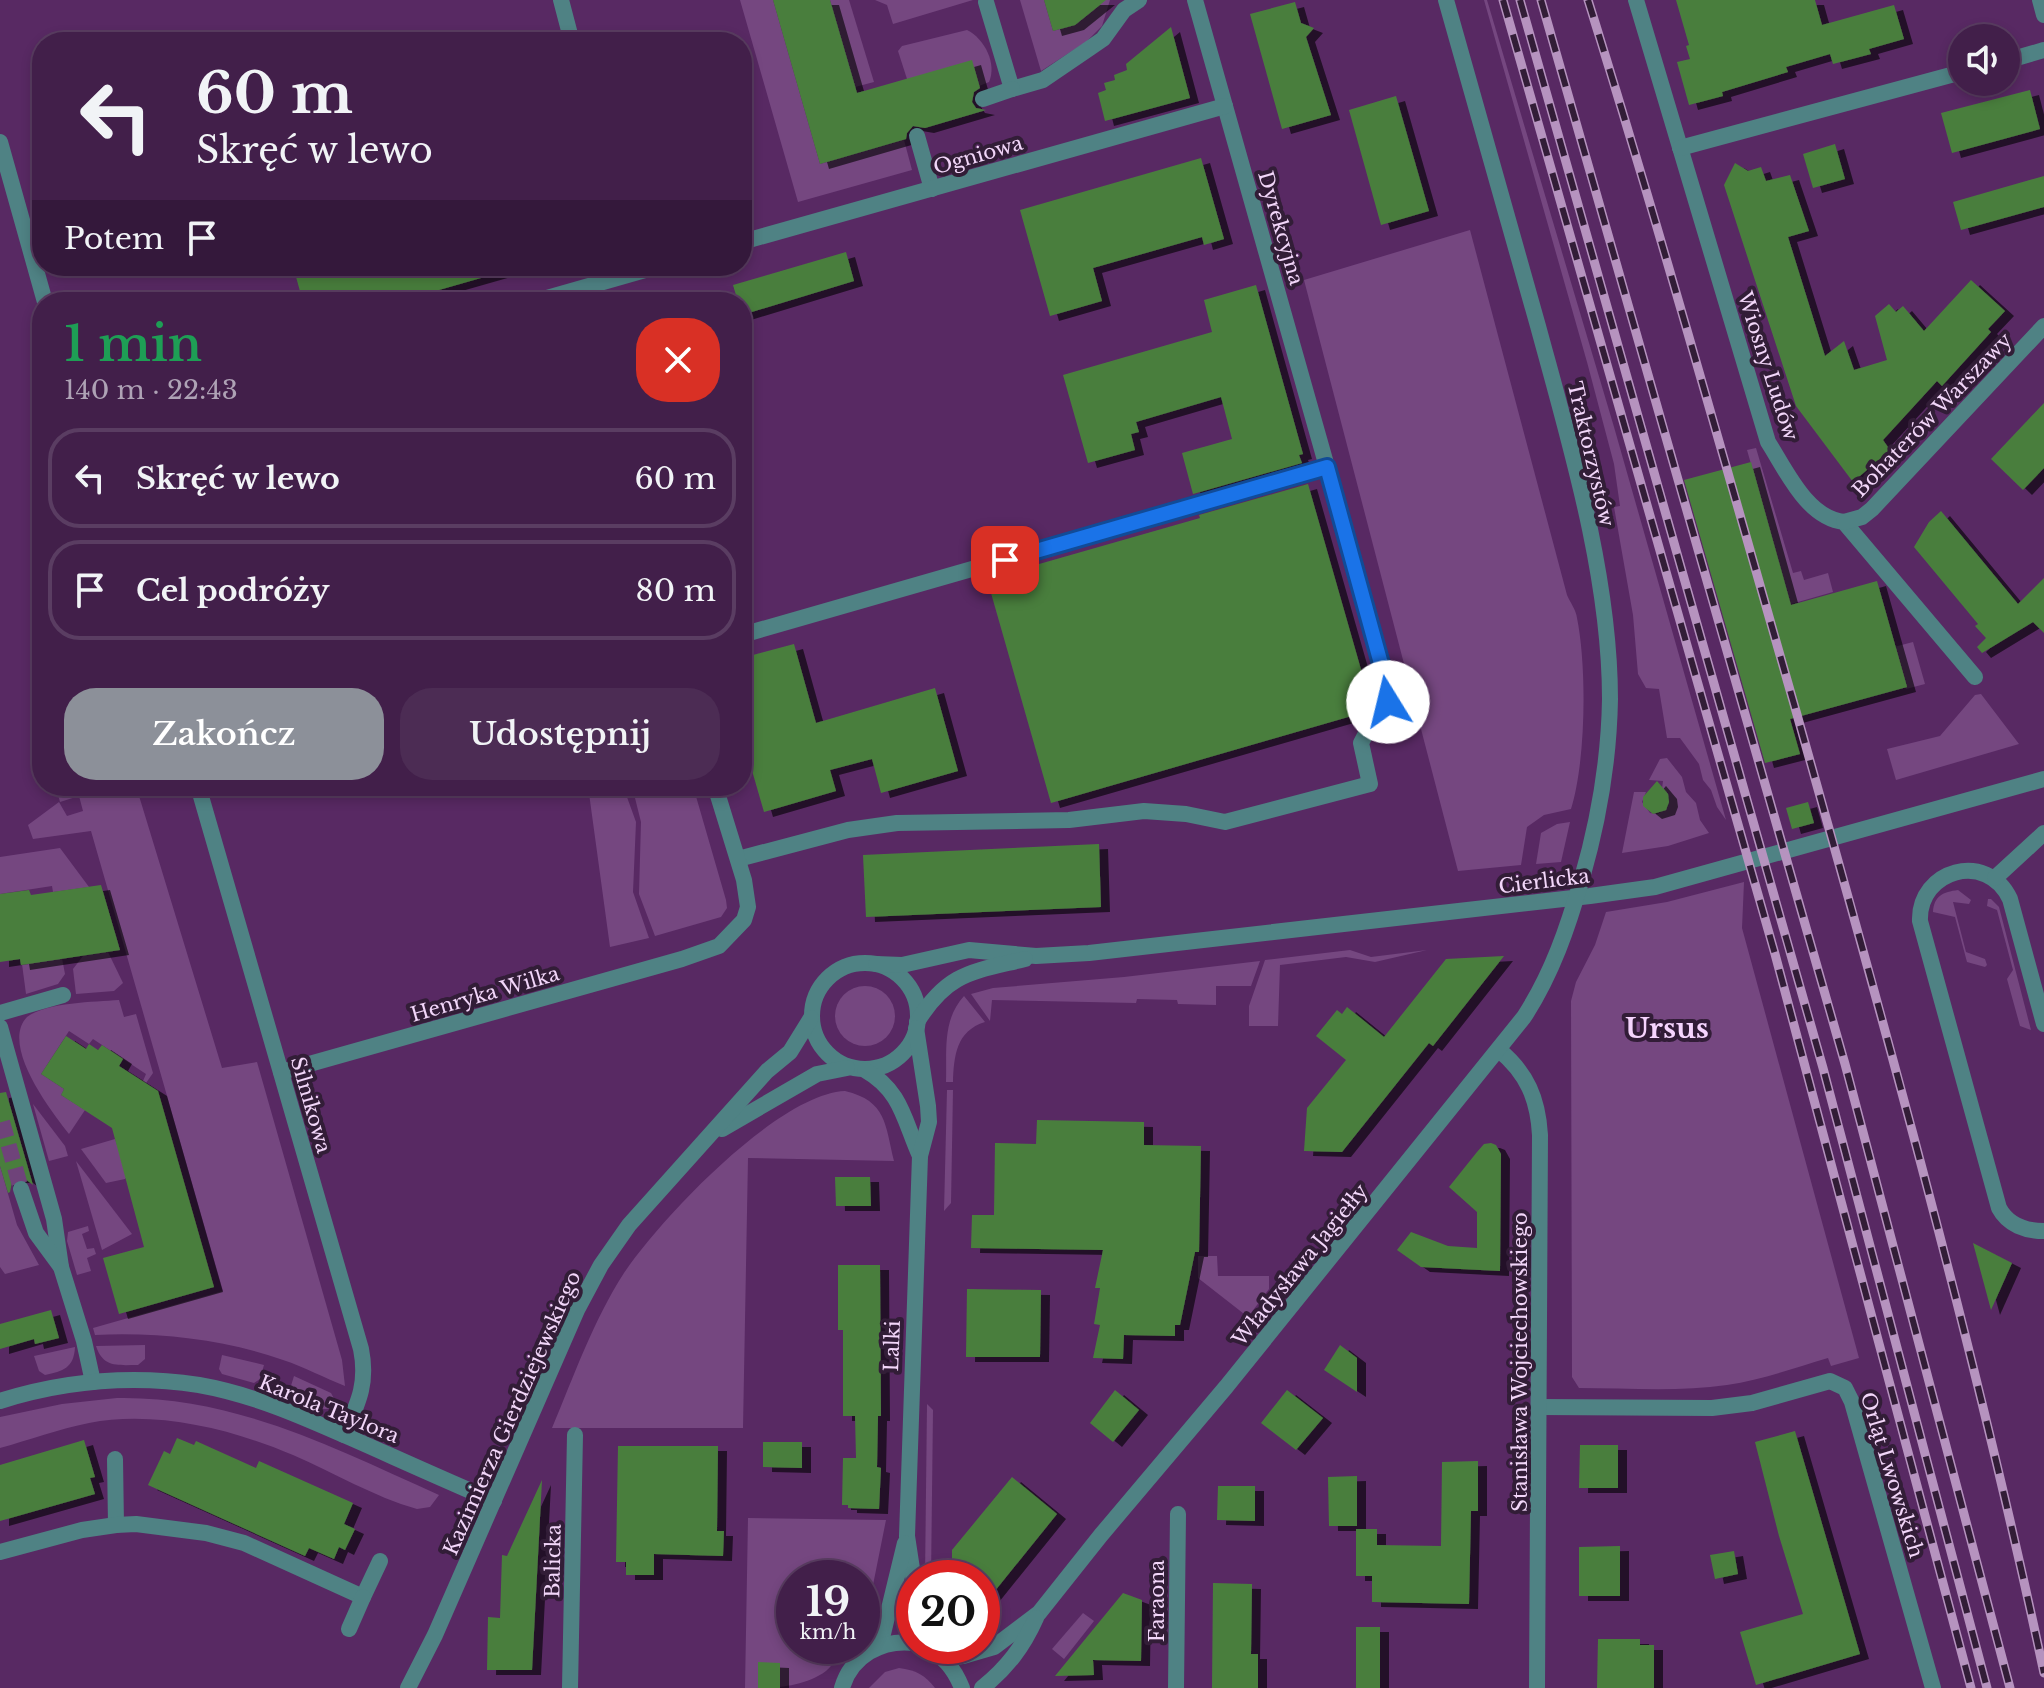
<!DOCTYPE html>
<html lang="pl">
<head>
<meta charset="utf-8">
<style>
	body { margin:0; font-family:"Libre Baskerville",serif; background:#4c2c54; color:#f1f3f6; height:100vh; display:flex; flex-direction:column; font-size:30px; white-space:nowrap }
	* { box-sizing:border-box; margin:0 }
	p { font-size:26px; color:#aea2b5 }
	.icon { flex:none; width:44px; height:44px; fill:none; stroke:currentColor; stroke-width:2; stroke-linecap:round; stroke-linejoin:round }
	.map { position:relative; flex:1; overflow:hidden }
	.drawer { position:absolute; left:32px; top:292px; width:720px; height:504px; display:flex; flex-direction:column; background:#421f4a; border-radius:32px; box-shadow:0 4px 12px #0003,0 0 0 2px #5a3d62 }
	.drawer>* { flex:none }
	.banner { position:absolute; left:32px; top:32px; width:720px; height:244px; border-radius:32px; box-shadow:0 4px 12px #0003,0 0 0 2px #5a3d62; background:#421f4a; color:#f1f3f6; overflow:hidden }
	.tools { position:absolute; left:1948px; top:24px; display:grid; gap:16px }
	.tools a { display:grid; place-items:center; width:72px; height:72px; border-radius:50%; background:#421f4a; box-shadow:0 4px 12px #0003,0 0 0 2px #5a3d62; font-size:40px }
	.speed { position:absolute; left:776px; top:1560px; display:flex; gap:16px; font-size:40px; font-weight:700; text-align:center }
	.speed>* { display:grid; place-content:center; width:104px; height:104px; border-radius:50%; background:#421f4a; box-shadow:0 4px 12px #0003,0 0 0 2px #5a3d62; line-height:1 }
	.speed small { font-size:20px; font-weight:400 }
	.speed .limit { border:12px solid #d22; background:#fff; color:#111 }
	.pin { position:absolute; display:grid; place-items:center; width:68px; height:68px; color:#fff; margin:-34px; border-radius:16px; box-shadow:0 4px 12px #0006 }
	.me { position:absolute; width:88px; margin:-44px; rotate:351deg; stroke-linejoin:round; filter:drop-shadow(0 0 6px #0008) }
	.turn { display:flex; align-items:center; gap:28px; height:168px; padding:0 32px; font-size:36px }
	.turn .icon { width:104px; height:104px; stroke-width:2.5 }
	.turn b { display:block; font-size:56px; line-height:68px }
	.then { display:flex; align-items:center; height:76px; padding:0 32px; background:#0003; gap:16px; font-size:30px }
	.round { display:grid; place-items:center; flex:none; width:84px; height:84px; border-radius:32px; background:#4c2c54 }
	.head { display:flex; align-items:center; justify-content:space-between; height:136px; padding:0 32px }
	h1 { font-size:48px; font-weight:600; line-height:60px; color:#1e9e55 }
	.cta { display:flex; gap:16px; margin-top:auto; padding:16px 32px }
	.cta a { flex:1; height:92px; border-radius:32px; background:#8c9099; color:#fff; font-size:32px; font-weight:600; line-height:92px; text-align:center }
	.cta a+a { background:#4c2c54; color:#f1f3f6 }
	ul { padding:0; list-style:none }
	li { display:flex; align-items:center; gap:24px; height:100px; margin:0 16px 12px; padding:0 16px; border:4px solid #5a3d62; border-radius:32px }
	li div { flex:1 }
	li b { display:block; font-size:30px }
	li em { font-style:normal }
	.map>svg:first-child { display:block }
	.green { fill:#754780 }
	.building { fill:#4a7e3e; filter:url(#shadow) }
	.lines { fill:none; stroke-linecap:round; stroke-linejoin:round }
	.minor-tunnel { stroke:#6f437a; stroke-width:16; stroke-dasharray:16 8; stroke-linecap:butt }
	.service { stroke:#4f8284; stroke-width:16 }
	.minor { stroke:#4f8284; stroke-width:16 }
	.tertiary { stroke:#4f8284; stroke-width:16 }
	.rail-casing { stroke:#b693bf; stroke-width:9 }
	.rail { stroke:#321d37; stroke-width:6; stroke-dasharray:18; stroke-linecap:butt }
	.route-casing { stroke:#114b97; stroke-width:20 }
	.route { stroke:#1a73e8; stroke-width:14 }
	.labels { text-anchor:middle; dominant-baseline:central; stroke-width:8; stroke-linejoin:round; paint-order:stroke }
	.street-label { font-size:20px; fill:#f2d6f9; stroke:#321d37 }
	.district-label { font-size:28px; font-weight:bold; fill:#f6d5fe; stroke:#321d37 }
</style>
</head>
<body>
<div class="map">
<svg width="2044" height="1688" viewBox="0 0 2044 1688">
	<defs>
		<filter id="shadow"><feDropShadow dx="9" dy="5" stdDeviation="0" flood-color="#0009"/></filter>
	</defs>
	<rect width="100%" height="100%" fill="#582963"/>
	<g class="green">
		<polygon points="740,0 773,0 820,164 904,140 912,170 798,202"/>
		<polygon points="830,0 849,0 874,82 855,87"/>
		<polygon points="875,0 973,0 893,24 887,5"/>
		<polygon points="1020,0 1044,0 1053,31 1075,25 1089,0 1110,0 1102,26 1086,42 1041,71"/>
		<polygon points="1484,0 1487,0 1614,427 1726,820 1717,807 1711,790 1703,780 1699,764 1680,738 1667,738 1659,689 1646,688 1638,674 1633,615 1614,507 1620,506 1614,464 1587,362"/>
		<path d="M967,30C985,39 997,64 989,82L979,86L907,79L898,51L902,46Z"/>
		<path d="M1470,230L1567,595C1570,602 1576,610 1577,618C1587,667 1586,761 1571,809L1544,815L1527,827L1521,865L1458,871L1304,280Z"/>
		<polygon points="1756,448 1793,573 1801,571 1804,580 1828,573 1833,592 1791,604 1747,450"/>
		<polygon points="1913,642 1925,684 1906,689 1894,647"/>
		<polygon points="1981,694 2019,744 1896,780 1887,749 1940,736 1975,695"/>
		<polygon points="1667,758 1682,777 1686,792 1696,803 1700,820 1709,833 1668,846 1622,853 1634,792 1646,792 1642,802 1650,813 1658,814 1668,807 1669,798 1662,789 1663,781 1649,780 1660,759"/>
		<path d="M77,786H136L222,1068L257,1062L342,1360L345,1386C324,1378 305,1367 283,1360C223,1339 158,1332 95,1335L93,1328L223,1291L91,831L33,839L28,825L59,802L67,816L83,811L79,796L60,802L58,795L78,790Z"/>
		<polygon points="588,786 623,786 636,822 633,892 649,938 610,947"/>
		<polygon points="646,786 693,786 726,900 727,908 721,917 655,936 639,894 641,822 634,794 644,796"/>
		<polygon points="1570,822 1561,862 1536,864 1541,833 1557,824"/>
		<polygon points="60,848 89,887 53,892 52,886 0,894 0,857"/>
		<path d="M1744,882L1742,928L1859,1358L1831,1366L1828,1358C1794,1368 1762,1380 1727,1385C1679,1392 1628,1388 1579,1388L1572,1377L1571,1001L1576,982L1595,945L1606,912L1667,902Z"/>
		<path d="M1958,890L1971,900L1969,904L1953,902L1966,952L1985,959L1987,965L1985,967L1967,962L1955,917L1933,912C1934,896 1943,892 1958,890Z"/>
		<polygon points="1988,899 1991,899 1999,907 2031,1030 2020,1026 2007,979 2013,970 1997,910 1987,906"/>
		<polygon points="1350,950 1371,957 1427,950 1375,962 1346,957 1280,965 1278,1026 1249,1026 1249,1006 1265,960"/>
		<polygon points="108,952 123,983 114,991 76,994 73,969 83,956"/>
		<polygon points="61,953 65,974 58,984 26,994 22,964"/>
		<polygon points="1260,961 1251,986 1216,986 1216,1005 1178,1004 1177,1000 1137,999 1136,1003 992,1000 990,1021 971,994 993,988 1124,977"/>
		<circle cx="865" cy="1016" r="30"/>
		<path d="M964,996L985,1022C956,1031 954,1056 953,1082H946C947,1051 942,1020 964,996Z"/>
		<path d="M119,1000L124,1017L136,1014L153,1073L146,1083L143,1081L146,1074L93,1039L89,1044L69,1031L41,1074L64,1089L61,1095L85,1110L69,1134C51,1111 0,1045 27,1017C48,1002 94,1002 119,1000Z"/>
		<polygon points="947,1090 953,1090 951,1203 944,1211"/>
		<path d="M845,1091C887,1101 885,1125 894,1161L748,1158L743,1428H552C574,1376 593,1321 624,1273C660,1219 778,1094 845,1091Z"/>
		<polygon points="33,1104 65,1146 68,1156 49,1161"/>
		<polygon points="115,1139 128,1175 125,1179 106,1183 81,1149"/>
		<polygon points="76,1161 132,1234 102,1250"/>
		<polygon points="0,1166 17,1225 39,1265 5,1274 0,1267"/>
		<polygon points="88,1226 89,1231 82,1234 87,1249 94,1248 96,1254 87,1258 91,1271 77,1275 67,1241 68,1232"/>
		<polygon points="1198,1256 1217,1256 1218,1276 1269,1276 1269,1289 1248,1317 1198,1278"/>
		<path d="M145,1345V1359L138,1365C118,1365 103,1368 96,1346Z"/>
		<path d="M75,1347C74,1368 63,1371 45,1375L39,1371L34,1356Z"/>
		<polygon points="222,1355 264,1365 260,1379 254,1383 222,1374 219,1369"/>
		<path d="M294,1376L331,1393L338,1406C322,1414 308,1404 292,1397L290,1389Z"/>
		<path d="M117,1398C234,1396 335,1448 439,1495L430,1507L417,1509C374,1497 333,1472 293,1455C232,1429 155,1410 89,1423C59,1429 29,1440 0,1448V1417L62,1404Z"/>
		<polygon points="927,1404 933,1410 931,1578 925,1578"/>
		<path d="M748,1518L886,1520L866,1620L862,1626V1578H794V1646H847C840,1654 834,1664 826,1671C803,1688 772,1688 745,1688Z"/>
		<polygon points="1083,1613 1094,1621 1064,1659 1052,1649"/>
		<path d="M899,1668C916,1670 925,1675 935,1688H869L885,1672Z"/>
	</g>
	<g class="building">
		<polygon points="773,0 830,0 857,93 972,60 980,88 974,92 972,102 976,108 986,110 925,128 913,126 907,133 906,139 820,164"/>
		<polygon points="1044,0 1106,0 1075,25 1053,31"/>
		<polygon points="1676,0 1815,0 1822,25 1894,5 1904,39 1869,49 1871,54 1833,64 1830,54 1786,67 1788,72 1722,92 1723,96 1689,105 1677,62 1690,59 1686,46 1689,45"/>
		<polygon points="1295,2 1301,23 1314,28 1306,37 1331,115 1282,129 1250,14"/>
		<polygon points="1171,27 1190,98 1105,121 1098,93 1106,90 1104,83 1115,80 1114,75 1127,70 1126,64"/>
		<polygon points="2030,90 2040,129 1952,153 1941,113"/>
		<polygon points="1396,96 1429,211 1381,225 1349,110"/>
		<polygon points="1835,144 1845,179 1813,188 1803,154"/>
		<polygon points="1201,158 1224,239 1204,245 1202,237 1093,268 1102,301 1050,316 1020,210"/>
		<polygon points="1735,163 1748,171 1761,167 1766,181 1790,175 1809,231 1788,237 1825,356 1844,341 1854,370 1887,360 1875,316 1889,304 1896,312 1903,306 1924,331 1971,280 2005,311 1988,329 1991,332 1942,386 1937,381 1883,440 1890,450 1853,482 1796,406 1724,185"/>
		<polygon points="2044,176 2044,207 1961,230 1953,202"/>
		<polygon points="846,252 854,281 742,315 742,302 738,302 733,285"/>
		<polygon points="293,266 359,266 361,276 398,266 501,266 502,272 397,302 303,302"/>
		<polygon points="1256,285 1303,454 1299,455 1302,463 1193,494 1182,453 1232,439 1221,397 1136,422 1139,432 1131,434 1135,450 1088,463 1063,375 1212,332 1204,300"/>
		<polygon points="2044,403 2044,468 2023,490 1991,459"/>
		<polygon points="1751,462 1791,605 1877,581 1907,687 1790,719 1800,754 1765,763 1684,480"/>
		<polygon points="1308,484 1372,708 1369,711 1051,803 987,579 1200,518 1199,515"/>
		<polygon points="1941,511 2018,604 2044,578 2044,633 2033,622 1982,653 1977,647 1986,638 1975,626 1978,624 1914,547 1929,522"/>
		<polygon points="794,644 816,723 935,688 958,771 881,793 872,759 830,770 836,791 764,812 742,736 742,658"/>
		<polygon points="1657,781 1668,794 1669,802 1666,810 1653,814 1643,806 1643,797"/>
		<polygon points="1808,802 1814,823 1792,829 1786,808"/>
		<polygon points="1099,844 1101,907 866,917 863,855"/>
		<polygon points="101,885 120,950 21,965 20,959 0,962 0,894 29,890 31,895"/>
		<polygon points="1504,956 1433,1046 1429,1043 1342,1152 1304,1151 1307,1108 1346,1060 1316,1036 1337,1010 1342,1014 1347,1007 1384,1037 1446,959"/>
		<polygon points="66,1036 86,1049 89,1044 98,1050 102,1045 123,1059 119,1066 158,1091 214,1287 119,1314 103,1258 144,1247 112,1128 61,1095 64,1089 41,1074"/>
		<polygon points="6,1092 33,1185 24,1178 18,1178 12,1182 10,1192 8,1193 0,1166 0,1093"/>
		<polygon points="1037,1120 1144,1122 1144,1145 1201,1146 1199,1252 1195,1252 1180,1325 1175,1325 1175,1336 1124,1335 1123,1359 1093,1358 1100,1325 1094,1324 1100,1288 1095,1288 1103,1250 971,1248 972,1215 994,1215 995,1143 1036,1144"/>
		<polygon points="1491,1143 1496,1145 1501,1154 1500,1271 1421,1267 1397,1250 1411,1232 1448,1246 1477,1248 1477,1212 1449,1187 1477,1152 1484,1144"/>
		<polygon points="835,1177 870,1177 871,1206 836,1206"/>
		<polygon points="1973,1243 2012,1263 1991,1310"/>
		<polygon points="838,1265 880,1265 881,1416 878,1416 877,1467 881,1468 879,1509 848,1508 848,1505 842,1505 843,1458 856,1458 855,1416 843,1416 843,1330 838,1330"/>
		<polygon points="967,1289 1041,1290 1040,1357 966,1357"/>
		<polygon points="51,1310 59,1338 35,1344 34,1339 0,1349 0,1324"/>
		<polygon points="1340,1345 1357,1358 1357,1392 1324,1370"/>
		<polygon points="1115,1390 1139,1410 1113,1442 1090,1423"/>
		<polygon points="1287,1390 1323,1418 1296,1450 1261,1423"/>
		<polygon points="1795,1431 1860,1654 1756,1685 1740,1632 1803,1614 1779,1536 1755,1442"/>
		<polygon points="177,1438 194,1445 196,1441 256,1468 259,1461 353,1503 344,1524 355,1529 345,1550 339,1547 334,1559 309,1548 305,1556 148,1485 164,1451 170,1454"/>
		<polygon points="84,1440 95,1477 90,1478 95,1494 0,1521 0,1465"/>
		<polygon points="763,1442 802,1442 802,1468 763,1467"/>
		<polygon points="1580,1445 1618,1445 1618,1488 1579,1488"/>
		<polygon points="618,1446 718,1446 717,1531 724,1531 723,1556 654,1554 654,1575 626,1575 626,1562 616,1562"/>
		<polygon points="1478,1461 1478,1511 1471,1511 1469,1604 1372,1602 1372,1576 1356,1576 1356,1529 1377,1529 1377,1545 1441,1546 1442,1462"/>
		<polygon points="1357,1476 1357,1526 1329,1526 1328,1477"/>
		<polygon points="1012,1477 1057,1514 982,1607 982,1578 959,1578 952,1572 952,1550"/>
		<polygon points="542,1480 532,1670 487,1670 488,1617 500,1618 502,1555 507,1556"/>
		<polygon points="1218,1486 1255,1486 1255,1521 1217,1520"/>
		<polygon points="1620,1546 1620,1596 1579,1596 1579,1547"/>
		<polygon points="1734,1551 1738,1574 1715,1579 1710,1555"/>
		<polygon points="1213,1583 1252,1584 1251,1654 1258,1654 1258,1688 1212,1688"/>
		<polygon points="1123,1593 1142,1600 1141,1661 1093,1660 1094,1675 1055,1676"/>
		<rect x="1356" y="1627" width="24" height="61"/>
		<polygon points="1598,1639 1640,1639 1640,1645 1654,1645 1654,1688 1597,1688"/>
		<polygon points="758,1662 780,1663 780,1688 758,1688"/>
	</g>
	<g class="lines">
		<polyline class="minor-tunnel" points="2,1122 21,1189"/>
		<g class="service">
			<polyline points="561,0 572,42"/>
			<polyline points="986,2 1012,89 1043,80 1090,48 1103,39 1124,10 1139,0"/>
			<polyline points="983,99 1012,89"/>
			<polyline points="917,136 932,189"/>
			<polyline points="0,142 45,302"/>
			<polyline points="738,859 848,830 897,823 1069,820 1144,811 1186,814 1225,822 1370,784 1361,743 1371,724 1385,712 1388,692 1327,467 742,635"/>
			<path d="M2044,1024L2010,899C1987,850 1918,870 1920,921L1999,1208C2008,1225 2026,1231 2044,1231"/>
			<polyline points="281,1072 682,959 719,946 744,920 748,907 744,880 715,786"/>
			<polyline points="570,1688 575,1435"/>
		</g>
		<g class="minor">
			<polyline points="1195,0 1327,467"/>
			<path d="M1636,0L1768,442C1786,470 1807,518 1844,522L1975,677"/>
			<polyline points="2006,61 2044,50"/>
			<polyline points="1680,148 1962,72"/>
			<polyline points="742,242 1225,106"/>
			<polyline points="533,302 659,266"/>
			<polyline points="1844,522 1862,517 1872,509 2044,326"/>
			<path d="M198,786L361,1349C368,1384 358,1403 344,1435"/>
			<polyline points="1995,878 2044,833"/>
			<polyline points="0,1013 63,995"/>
			<polyline points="0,1027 54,1219 61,1267"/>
			<polyline points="21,1189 36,1233 61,1267 84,1341 93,1382"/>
			<path d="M0,1401C64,1381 133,1375 199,1385C256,1395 308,1419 360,1442C405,1462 449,1482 494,1501"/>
			<polyline points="1539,1407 1712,1408 1752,1403 1830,1381 1845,1388 1852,1402 1933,1688"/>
			<polyline points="115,1459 116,1525"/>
			<polyline points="0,1552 82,1530 116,1525 136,1524 206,1533 244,1543 363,1597 380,1561"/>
			<polyline points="349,1629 363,1597"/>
			<polyline points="1176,1688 1178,1514"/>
		</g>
		<g class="tertiary">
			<polyline points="2040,0 2044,15"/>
			<circle cx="865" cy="1016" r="53"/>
			<polyline points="876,964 902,965 969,950 1036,956 1089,953 1590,896 1655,887 2044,779"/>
			<path d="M917,1022C948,972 972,972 1025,959"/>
			<path d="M1499,1050C1527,1073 1538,1099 1540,1135L1537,1688"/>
			<path d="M865,1070C902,1091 904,1121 920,1156"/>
			<polyline points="722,1129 817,1074 847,1068"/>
			<polyline points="914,1582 907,1536 920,1156 929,1122 928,1106 916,1028"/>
			<polyline points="880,1646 905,1543"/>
			<path d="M923,1646C943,1655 954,1668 962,1688"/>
			<path d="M944,1658L963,1656L994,1647L1039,1613L1101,1535L1226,1387L1524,1017C1552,974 1568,927 1582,878C1599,819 1609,760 1610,699C1610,576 1570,444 1538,326C1508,217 1476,109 1446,0"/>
			<polyline points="408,1688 435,1635 577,1310 601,1265 629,1225 767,1071 790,1052 811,1018"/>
			<path d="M842,1688C851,1656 882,1639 914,1643"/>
			<path d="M982,1688C1007,1668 1023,1647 1036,1618"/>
		</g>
		<defs>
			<g id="rail">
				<polyline points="1503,0 1775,954 1971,1688"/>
				<polyline points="1520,0 1823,1068 1987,1688"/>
				<polyline points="1541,0 1845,1064 2010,1688"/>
				<path d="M1588,0C1662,236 1728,474 1796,711C1886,1030 1975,1349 2044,1673"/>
			</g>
		</defs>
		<use href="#rail" class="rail-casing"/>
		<use href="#rail" class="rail"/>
	</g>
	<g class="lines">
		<defs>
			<polyline id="route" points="1005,560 1327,467 1386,682 1388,702"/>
		</defs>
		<use href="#route" class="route-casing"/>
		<use href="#route" class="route"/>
	</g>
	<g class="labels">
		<g class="street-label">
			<text transform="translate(978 155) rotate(-16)">Ogniowa</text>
			<text transform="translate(1281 228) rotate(74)">Dyrekcyjna</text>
			<text transform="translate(1768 366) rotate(72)">Wiosny Ludów</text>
			<text transform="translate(1932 415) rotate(-46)">Bohaterów Warszawy</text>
			<text transform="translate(1591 454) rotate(77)">Traktorzystów</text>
			<text transform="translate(1544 881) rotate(-7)">Cierlicka</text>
			<text transform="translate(485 994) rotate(-16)">Henryka Wilka</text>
			<text transform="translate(311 1105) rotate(74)">Silnikowa</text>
			<text transform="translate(1300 1265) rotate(-51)">Władysława Jagiełły</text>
			<text transform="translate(892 1346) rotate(-88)">Lalki</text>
			<text transform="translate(1520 1362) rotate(-90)">Stanisława Wojciechowskiego</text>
			<text transform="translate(329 1409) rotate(22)">Karola Taylora</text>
			<text transform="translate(512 1413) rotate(-66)">Kazimierza Gierdziejewskiego</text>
			<text transform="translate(1892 1475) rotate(73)">Orląt Lwowskich</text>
			<text transform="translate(553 1561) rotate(-89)">Balicka</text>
			<text transform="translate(1157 1601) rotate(-90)">Faraona</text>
		</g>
		<g class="district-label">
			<text x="1667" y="1028">Ursus</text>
		</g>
	</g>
</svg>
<div class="tools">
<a><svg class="icon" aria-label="sound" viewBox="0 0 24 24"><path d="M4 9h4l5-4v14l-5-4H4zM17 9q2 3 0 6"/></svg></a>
</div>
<div class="speed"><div>19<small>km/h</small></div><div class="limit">20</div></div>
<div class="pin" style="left:1005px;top:560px;background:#d93025"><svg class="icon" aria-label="arrive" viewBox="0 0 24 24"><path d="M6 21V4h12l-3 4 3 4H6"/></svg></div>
<svg class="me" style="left:1388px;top:702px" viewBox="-20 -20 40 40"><circle r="19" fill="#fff"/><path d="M0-13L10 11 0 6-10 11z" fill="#1a73e8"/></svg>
<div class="banner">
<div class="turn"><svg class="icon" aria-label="left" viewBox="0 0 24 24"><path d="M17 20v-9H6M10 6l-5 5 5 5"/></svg><div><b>60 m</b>Skręć w lewo</div></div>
<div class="then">Potem<svg class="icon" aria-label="arrive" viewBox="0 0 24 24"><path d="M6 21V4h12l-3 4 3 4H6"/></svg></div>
</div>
<section class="drawer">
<div class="head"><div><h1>1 min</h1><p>140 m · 22:43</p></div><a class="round" style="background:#d93025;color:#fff"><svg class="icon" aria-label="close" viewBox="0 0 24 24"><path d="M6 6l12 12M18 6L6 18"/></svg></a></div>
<ul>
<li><svg class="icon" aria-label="left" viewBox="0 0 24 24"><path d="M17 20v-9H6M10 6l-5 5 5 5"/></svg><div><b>Skręć w lewo</b></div><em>60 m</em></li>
<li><svg class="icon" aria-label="arrive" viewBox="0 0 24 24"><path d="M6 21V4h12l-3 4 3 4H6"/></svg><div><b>Cel podróży</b></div><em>80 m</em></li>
</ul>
<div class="cta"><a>Zakończ</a><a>Udostępnij</a></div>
</section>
</div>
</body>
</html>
